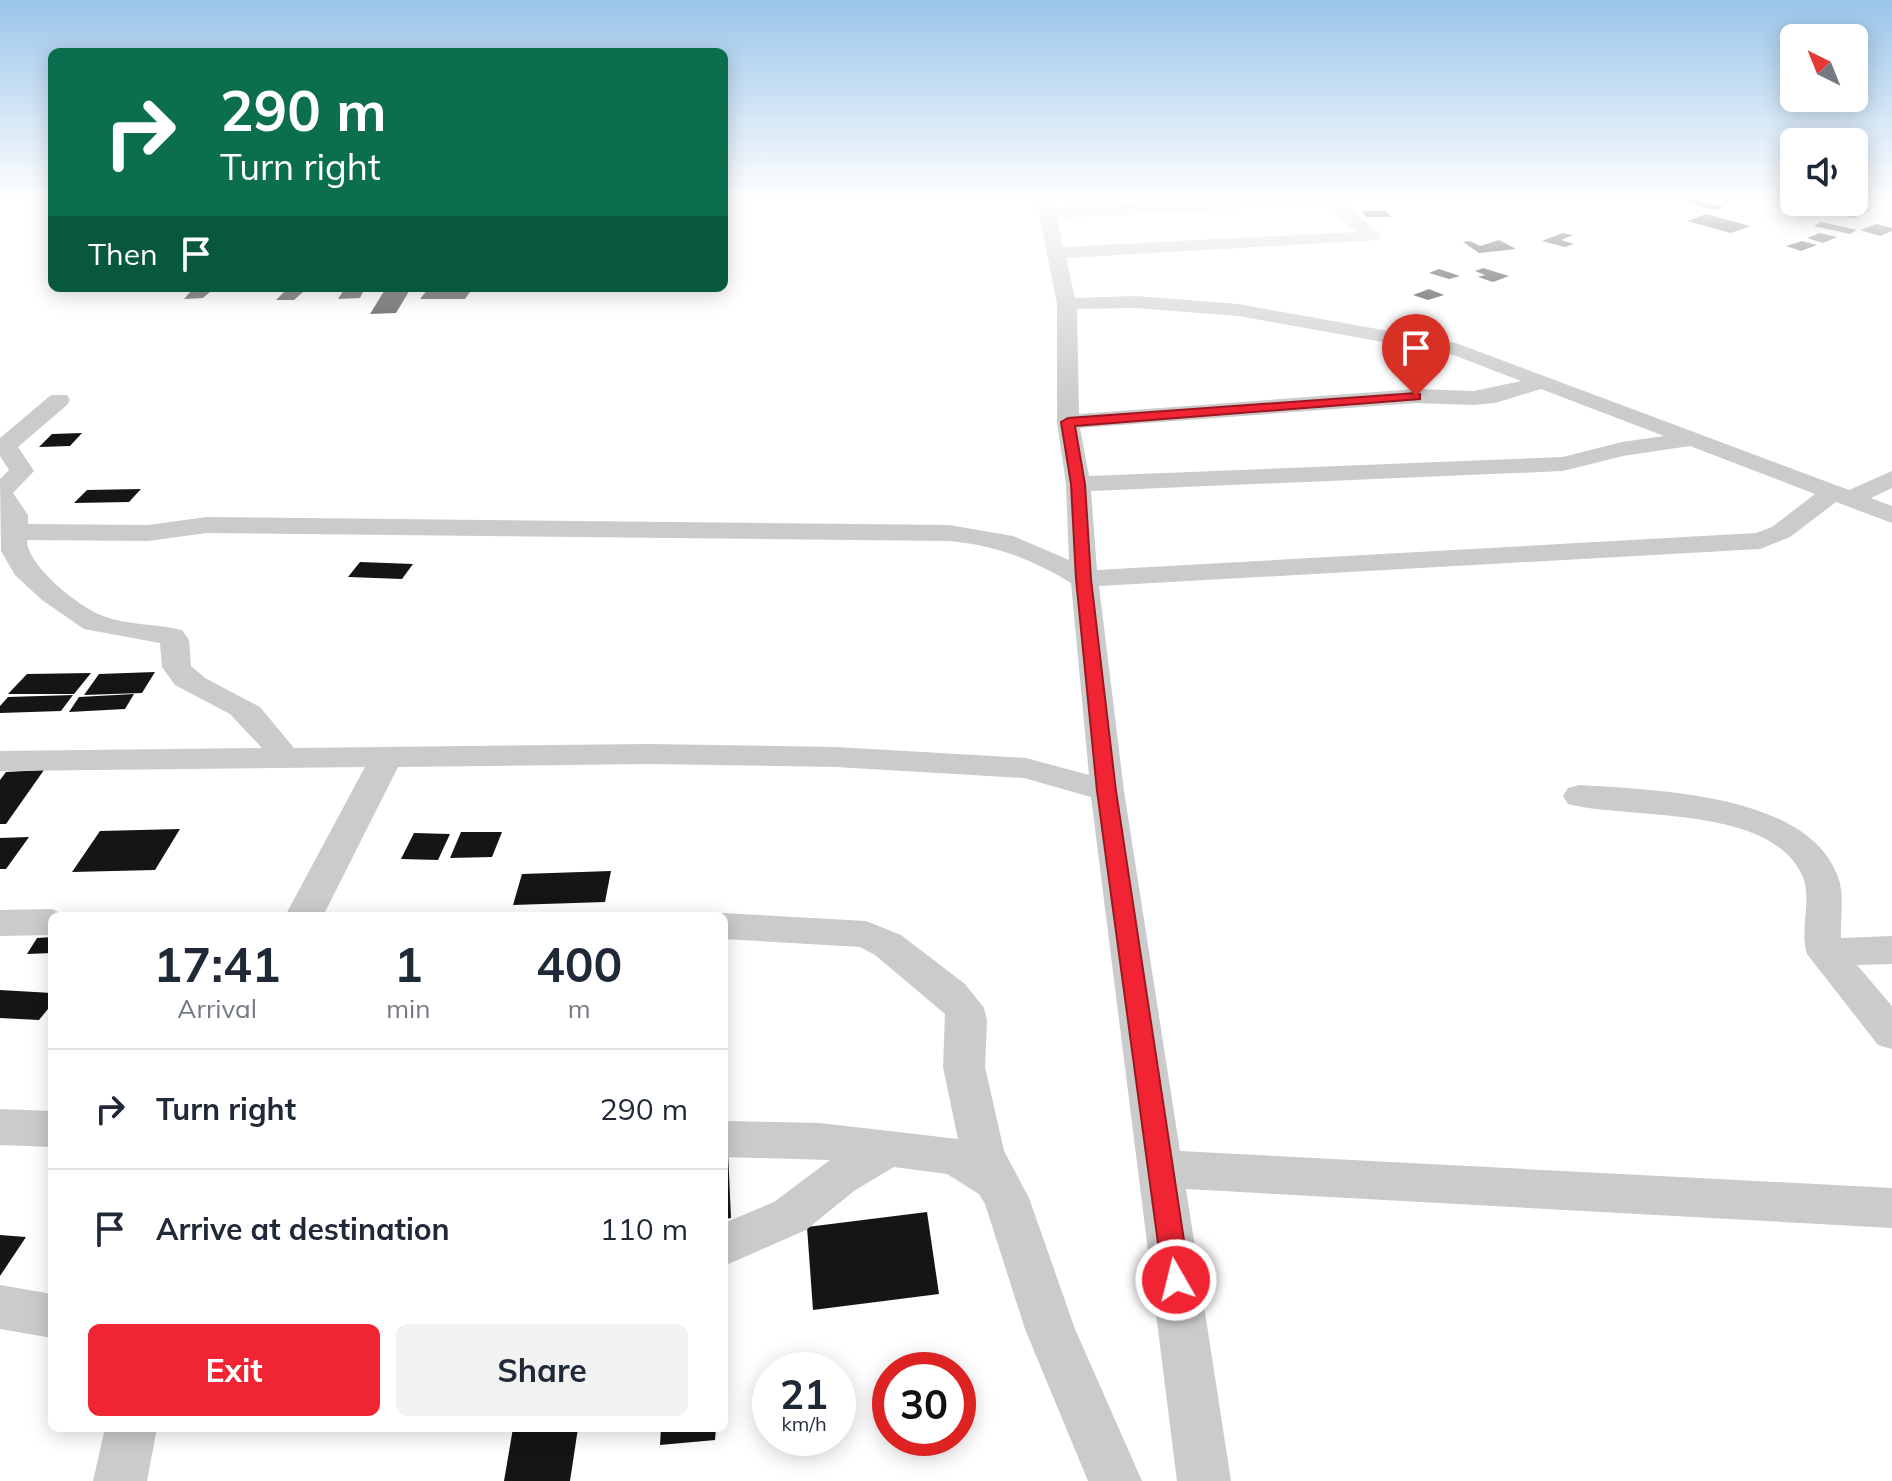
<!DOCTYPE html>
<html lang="en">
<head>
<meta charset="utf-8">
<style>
	body { margin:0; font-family:Mulish,sans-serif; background:#f2f2f3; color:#1f2937; height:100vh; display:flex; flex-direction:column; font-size:30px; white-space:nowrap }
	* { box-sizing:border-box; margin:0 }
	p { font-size:26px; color:#747a83 }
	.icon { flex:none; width:44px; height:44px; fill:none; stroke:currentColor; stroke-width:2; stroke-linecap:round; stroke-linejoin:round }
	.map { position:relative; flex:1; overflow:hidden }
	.details { position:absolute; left:48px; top:912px; width:680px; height:520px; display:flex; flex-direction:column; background:#fff; border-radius:12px; box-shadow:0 4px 20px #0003 }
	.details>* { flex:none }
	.top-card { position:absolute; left:48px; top:48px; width:680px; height:244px; border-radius:12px; box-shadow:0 4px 20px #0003; background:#0b6e4f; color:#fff; overflow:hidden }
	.needle { width:52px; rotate:317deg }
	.fabs { position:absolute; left:1780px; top:24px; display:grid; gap:16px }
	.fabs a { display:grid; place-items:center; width:88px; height:88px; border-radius:12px; background:#fff; box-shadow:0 4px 20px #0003; font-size:40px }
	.speed { position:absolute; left:752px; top:1352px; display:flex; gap:16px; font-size:40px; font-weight:700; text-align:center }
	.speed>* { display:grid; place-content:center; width:104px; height:104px; border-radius:50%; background:#fff; box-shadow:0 4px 20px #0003; line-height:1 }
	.speed small { font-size:20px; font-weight:400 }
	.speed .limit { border:12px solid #d22; background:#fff; color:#111 }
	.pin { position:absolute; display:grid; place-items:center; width:68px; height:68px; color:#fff; margin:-82px -34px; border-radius:50% 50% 50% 0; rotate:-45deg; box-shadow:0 0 8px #0007 }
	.pin .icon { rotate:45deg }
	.me { position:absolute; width:88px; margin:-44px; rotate:352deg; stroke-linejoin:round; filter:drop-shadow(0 0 6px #0008) }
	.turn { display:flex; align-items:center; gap:28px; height:168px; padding:0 40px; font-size:36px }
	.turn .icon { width:104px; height:104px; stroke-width:2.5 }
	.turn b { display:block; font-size:56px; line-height:68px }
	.then { display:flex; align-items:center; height:76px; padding:0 40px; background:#0003; gap:16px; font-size:30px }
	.eta { display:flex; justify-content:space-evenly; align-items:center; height:136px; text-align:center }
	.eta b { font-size:48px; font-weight:700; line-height:56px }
	.primary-button { display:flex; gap:16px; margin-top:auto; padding:16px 40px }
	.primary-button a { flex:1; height:92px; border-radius:12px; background:#f02433; color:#fff; font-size:32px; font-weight:700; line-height:92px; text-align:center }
	.primary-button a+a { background:#f2f2f3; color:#1f2937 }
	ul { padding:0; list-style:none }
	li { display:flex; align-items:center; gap:24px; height:120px; padding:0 40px; border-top:2px solid #e0e1e3 }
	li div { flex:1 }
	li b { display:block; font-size:30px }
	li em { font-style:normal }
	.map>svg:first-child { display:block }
	.building { fill:#151515 }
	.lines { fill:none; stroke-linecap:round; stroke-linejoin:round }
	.street { fill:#cbcbcb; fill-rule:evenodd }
	.route { fill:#f02433; stroke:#9c1721; stroke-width:2 }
</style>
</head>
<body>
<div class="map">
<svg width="1892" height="1481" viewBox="0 0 1892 1481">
	<rect width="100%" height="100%" fill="#fff"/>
	<g class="building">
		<polygon points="1694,199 1724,207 1714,210 1685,202"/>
		<polygon points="1846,205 1871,210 1854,218 1830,212"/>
		<polygon points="1362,211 1386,211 1391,217 1366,217"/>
		<polygon points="1706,214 1750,226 1731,233 1687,221"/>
		<polygon points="1821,222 1857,230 1850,234 1814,226"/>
		<polygon points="1877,224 1892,228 1892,231 1880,236 1860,230"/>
		<polygon points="1562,233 1573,235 1561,240 1574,244 1565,247 1542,241"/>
		<polygon points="1820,233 1837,237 1823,243 1807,238"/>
		<polygon points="1499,240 1516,249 1479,253 1463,242 1470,241 1480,246"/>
		<polygon points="1802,241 1817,245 1801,251 1786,246"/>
		<polygon points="1483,268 1509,276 1493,282 1478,277 1485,275 1475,271"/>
		<polygon points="1439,269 1460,276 1449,279 1429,273"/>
		<polygon points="345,288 365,288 360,298 338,299"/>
		<polygon points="386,288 411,288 396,313 370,314"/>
		<polygon points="428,289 472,289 465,299 420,299"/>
		<polygon points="1429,289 1444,295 1428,300 1413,295"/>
		<polygon points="191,291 211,291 203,298 184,299"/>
		<polygon points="285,291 303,292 294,300 276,300"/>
		<polygon points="82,433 70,446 39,447 52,434"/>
		<polygon points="141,489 129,502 74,503 87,490"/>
		<polygon points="360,562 413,564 402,579 348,577"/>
		<polygon points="155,672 142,693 84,695 99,674"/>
		<polygon points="91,673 74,694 8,694 27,674"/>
		<polygon points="134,694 125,709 69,712 79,697"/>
		<polygon points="73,695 61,711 0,713 0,706 8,697"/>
		<polygon points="44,770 6,824 0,824 0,780 6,772"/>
		<polygon points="180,829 155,870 72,872 100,831"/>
		<polygon points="461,832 502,832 492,857 450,858"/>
		<polygon points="414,833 450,834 438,860 401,859"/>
		<polygon points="29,837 6,869 0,869 0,838"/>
		<polygon points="611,871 605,902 513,905 522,874"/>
		<polygon points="52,937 52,953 27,954 37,938"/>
		<polygon points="0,990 52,993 52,1004 39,1020 0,1018"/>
		<polygon points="728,1152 731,1218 724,1219 724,1153"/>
		<polygon points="927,1212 939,1294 813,1310 807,1227"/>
		<polygon points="0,1235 26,1237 0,1276"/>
		<polygon points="513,1428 578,1428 570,1481 504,1481"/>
		<polygon points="661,1428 716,1428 715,1440 660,1445"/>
	</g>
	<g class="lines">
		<g class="street">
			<path d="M1036,198H1052L1054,208L1242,198H1338L1378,232L1381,236L1378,240L1066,258L1075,298L1136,296L1238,304L1456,343L1849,490L1892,471V488L1871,498L1892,506V523L1836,502L1790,537L1760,549L1099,586L1124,791L1180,1151L1892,1188V1228L1186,1189L1231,1481H1177L1091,797L1024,778L836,767L648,764L398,767L323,916H285L365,767L0,771V751L262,748L230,714L175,685L162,667L160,643L84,629L42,600L15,575L1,551L0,479L9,470L0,456V438L51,395H67L70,400L67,405L18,447L34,471L13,493L28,515V524L148,525L207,517L949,525L1013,536L1069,560L1066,484L1057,422V304ZM1325,204L1357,232L1063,247L1057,218ZM1136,308L1238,316L1451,354L1521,381L1474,391L1416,389L1079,414L1077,309ZM1541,389L1664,436L1622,442L1563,457L1089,476L1080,428L1416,403L1474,405L1495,403ZM1690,446L1815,494L1772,527L1756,533L1097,570L1091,491L1563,471L1623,456ZM207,533L949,541C995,545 1031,559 1071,583L1089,775L1026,758L836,747L648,744L294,748L260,707L205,678L191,666L189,640L182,630C157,624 127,625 103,616C79,607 27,566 27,540L148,541Z"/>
			<path d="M1580,785C1654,790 1808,793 1838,877C1845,895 1840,918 1841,938L1892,936V964L1857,965L1892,1006V1049L1878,1045L1807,954C1799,929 1813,898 1802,875C1769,804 1630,820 1568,804L1563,796L1568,788Z"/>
			<polygon points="52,909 67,916 52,916 52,935 0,936 0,910"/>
			<polygon points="724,913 866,921 901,935 965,984 984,1008 987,1020 985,1067 1004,1151 1029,1198 1075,1329 1142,1481 1088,1481 1025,1329 985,1204 979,1194 947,1174 894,1167 854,1191 806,1230 724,1266 724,1223 774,1202 830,1160 724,1157 724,1121 820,1123 958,1139 943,1067 945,1014 875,955 860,947 724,939 724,916 713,916"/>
			<polygon points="0,1109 52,1111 52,1147 0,1145"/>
			<polygon points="0,1285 52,1294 52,1338 0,1329"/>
			<polygon points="105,1428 157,1428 147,1481 93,1481"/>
		</g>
	</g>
	<linearGradient id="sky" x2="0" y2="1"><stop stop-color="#9ac5ea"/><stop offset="0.49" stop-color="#fff"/><stop offset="1" stop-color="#fff" stop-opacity="0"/></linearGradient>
	<rect width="1892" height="406" fill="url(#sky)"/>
	<polygon class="route" points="1416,393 1420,394 1420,399 1075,426 1085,484 1091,579 1116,791 1190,1280 1186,1289 1176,1292 1167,1289 1163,1280 1097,791 1076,579 1071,484 1061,422 1068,418"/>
</svg>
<div class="fabs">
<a><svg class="needle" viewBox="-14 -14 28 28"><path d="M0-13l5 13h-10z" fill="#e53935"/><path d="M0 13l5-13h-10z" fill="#747a83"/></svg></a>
<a><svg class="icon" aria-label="sound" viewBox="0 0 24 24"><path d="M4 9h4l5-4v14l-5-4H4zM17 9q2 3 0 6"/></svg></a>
</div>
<div class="speed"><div>21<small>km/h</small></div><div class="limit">30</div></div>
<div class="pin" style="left:1416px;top:396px;background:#d93025"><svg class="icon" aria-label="arrive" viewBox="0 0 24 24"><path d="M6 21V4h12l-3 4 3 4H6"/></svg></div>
<svg class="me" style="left:1176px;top:1280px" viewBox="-20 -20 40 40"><circle r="17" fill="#f02433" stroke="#fff" stroke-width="3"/><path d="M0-11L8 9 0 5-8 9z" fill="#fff"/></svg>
<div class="top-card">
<div class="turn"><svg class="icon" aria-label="right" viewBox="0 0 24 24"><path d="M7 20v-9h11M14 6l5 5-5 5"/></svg><div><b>290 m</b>Turn right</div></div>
<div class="then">Then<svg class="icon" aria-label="arrive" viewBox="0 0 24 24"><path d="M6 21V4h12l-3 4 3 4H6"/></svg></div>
</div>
<section class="details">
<div class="eta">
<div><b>17:41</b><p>Arrival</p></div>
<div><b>1</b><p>min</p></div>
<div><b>400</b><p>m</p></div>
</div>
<ul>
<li><svg class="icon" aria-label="right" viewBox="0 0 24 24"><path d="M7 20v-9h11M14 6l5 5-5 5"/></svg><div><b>Turn right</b></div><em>290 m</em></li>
<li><svg class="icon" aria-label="arrive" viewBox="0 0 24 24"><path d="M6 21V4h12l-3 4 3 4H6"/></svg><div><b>Arrive at destination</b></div><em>110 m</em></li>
</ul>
<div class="primary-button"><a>Exit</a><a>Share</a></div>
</section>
</div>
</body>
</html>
